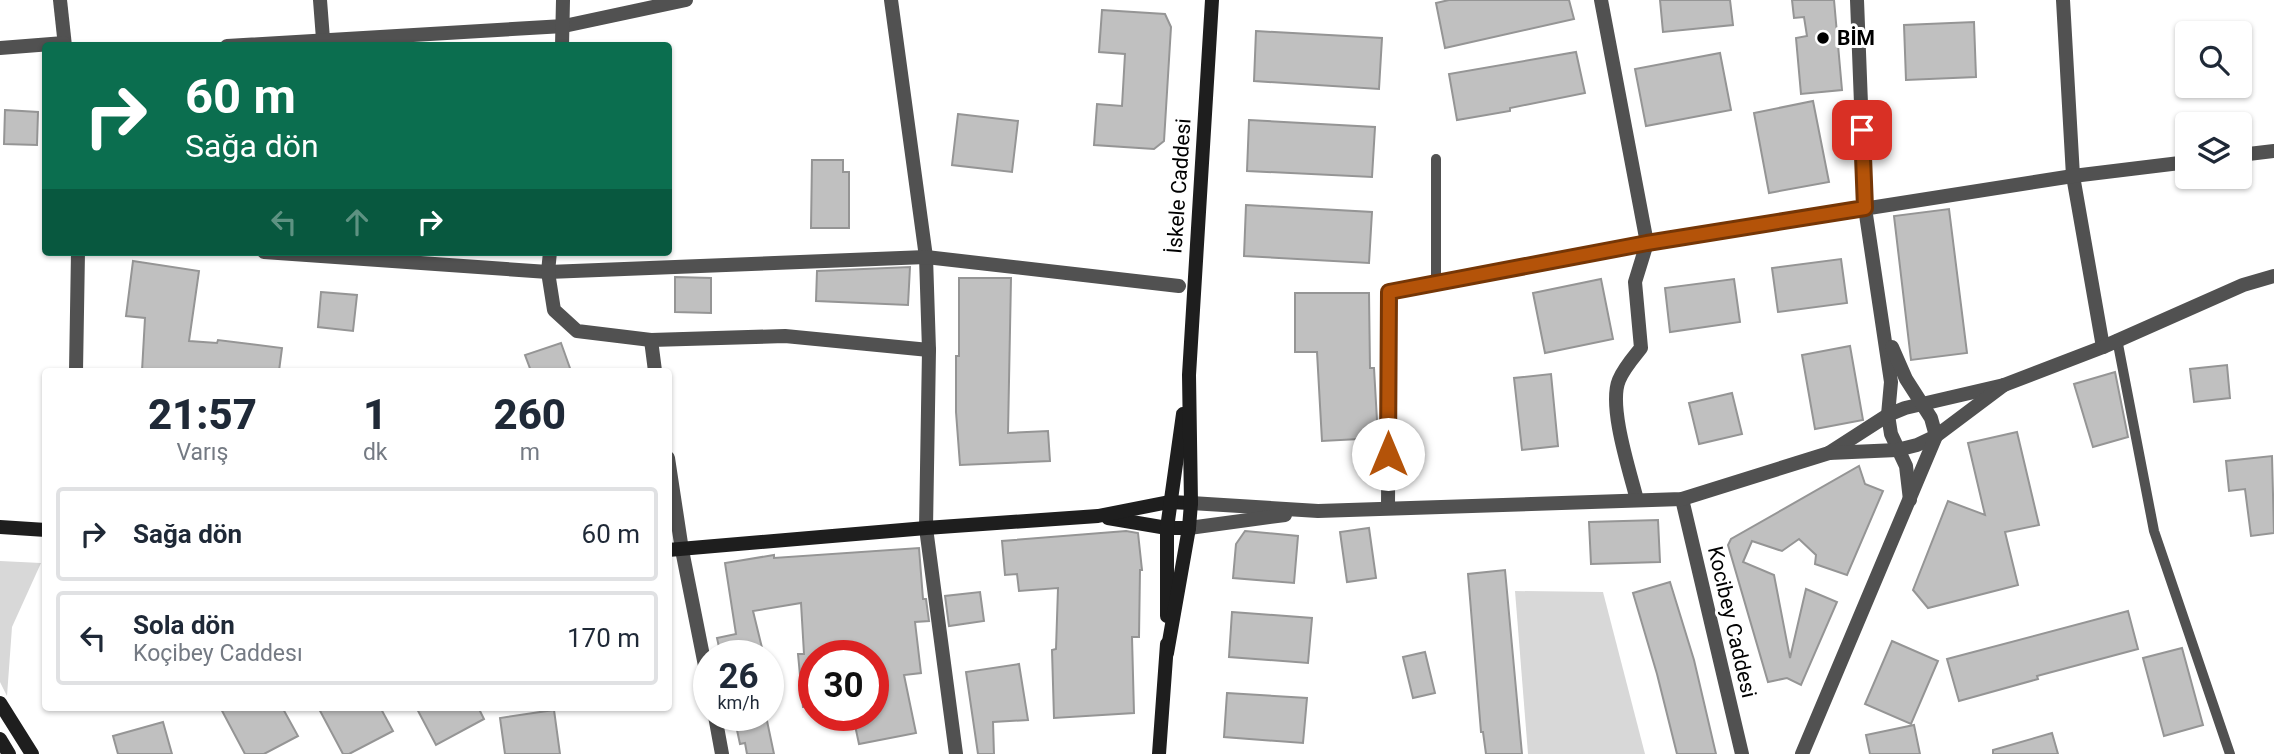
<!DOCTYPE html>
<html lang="tr">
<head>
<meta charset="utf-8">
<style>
	body { margin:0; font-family:Roboto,sans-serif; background:#f2f2f3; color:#1f2937; height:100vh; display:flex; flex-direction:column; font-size:26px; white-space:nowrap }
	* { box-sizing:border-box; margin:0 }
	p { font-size:23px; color:#747a83 }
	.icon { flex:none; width:38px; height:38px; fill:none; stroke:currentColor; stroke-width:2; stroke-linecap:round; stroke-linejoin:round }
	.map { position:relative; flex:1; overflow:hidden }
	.panel { position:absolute; left:42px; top:368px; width:630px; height:343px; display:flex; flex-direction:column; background:#fff; border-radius:7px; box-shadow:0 2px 5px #0004 }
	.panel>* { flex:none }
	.hud { position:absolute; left:42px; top:42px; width:630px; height:214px; border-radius:7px; box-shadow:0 2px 5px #0004; background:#0b6e4f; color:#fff; overflow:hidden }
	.tools { position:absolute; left:2175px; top:21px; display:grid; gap:14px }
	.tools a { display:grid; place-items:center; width:77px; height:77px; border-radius:7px; background:#fff; box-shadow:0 2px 5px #0004; font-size:35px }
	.speed { position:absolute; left:693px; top:640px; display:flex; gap:14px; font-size:35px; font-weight:700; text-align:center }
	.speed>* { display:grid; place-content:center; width:91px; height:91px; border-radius:50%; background:#fff; box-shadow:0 2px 5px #0004; line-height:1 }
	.speed small { font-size:18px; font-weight:400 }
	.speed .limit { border:10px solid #d22; background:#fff; color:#111 }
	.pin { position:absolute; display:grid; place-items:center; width:60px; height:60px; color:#fff; margin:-30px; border-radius:14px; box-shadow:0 4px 10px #0006 }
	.me { position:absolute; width:77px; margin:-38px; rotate:0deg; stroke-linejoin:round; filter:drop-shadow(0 0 5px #0008) }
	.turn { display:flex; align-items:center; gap:24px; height:147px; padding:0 28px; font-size:32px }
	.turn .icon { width:91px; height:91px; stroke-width:2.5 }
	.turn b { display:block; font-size:49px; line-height:60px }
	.lanes { display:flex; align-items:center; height:66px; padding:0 28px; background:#0003; justify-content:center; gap:35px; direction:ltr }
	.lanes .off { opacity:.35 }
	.eta { display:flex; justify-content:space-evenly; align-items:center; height:119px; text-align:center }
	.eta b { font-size:42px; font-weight:800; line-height:49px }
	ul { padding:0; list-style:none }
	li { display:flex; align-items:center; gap:21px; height:94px; margin:0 14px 10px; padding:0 14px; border:4px solid #e0e1e3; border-radius:7px }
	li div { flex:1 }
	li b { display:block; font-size:26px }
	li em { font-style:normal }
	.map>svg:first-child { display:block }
	.green { fill:#d8d8d8 }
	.building { fill:#c0c0c0; stroke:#959595; stroke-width:2 }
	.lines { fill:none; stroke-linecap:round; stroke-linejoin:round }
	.lane { stroke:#515151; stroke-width:10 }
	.street { stroke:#515151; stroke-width:14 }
	.secondary { stroke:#1e1e1e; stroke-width:14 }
	.route-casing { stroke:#753606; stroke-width:18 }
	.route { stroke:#b45309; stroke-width:12 }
	.poi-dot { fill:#000; stroke:#fff; stroke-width:2.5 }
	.labels { text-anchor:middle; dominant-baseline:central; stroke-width:6; stroke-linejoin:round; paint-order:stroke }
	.poi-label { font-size:21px; font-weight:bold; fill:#000; stroke:#fff; text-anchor:start }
	.street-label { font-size:21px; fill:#000; stroke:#fff }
</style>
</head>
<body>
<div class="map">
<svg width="2274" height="754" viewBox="0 0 2274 754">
	<rect width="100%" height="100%" fill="#fff"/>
	<g class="green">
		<polygon points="0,561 41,563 12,627 7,696 0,682"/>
		<polygon points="1515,591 1603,592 1645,754 1528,754"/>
	</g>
	<g class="building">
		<polygon points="1449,0 1569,0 1574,19 1445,48 1436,3"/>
		<polygon points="1660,0 1730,0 1733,25 1663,32"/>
		<polygon points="1792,0 1834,0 1842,90 1801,94 1796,38 1807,36 1804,17 1794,18"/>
		<polygon points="1102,10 1165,14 1171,27 1164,141 1154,149 1094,145 1097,104 1122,106 1125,54 1099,52"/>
		<polygon points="1974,22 1976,77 1906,80 1904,25"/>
		<polygon points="1256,31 1382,38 1379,89 1254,81"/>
		<polygon points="1576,52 1585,93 1510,108 1510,111 1457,120 1449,74"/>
		<polygon points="1720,53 1731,110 1646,126 1635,69"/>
		<polygon points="1813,101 1829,182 1769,193 1754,113"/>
		<polygon points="5,110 38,112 37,145 4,144"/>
		<polygon points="958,114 1018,121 1012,172 952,165"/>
		<polygon points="1249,120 1375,127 1372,177 1247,171"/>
		<polygon points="812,160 843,160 843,172 849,172 849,228 811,228"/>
		<polygon points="1246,205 1372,212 1369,263 1244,256"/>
		<polygon points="1949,209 1967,353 1911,360 1894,216"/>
		<polygon points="1841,259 1847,303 1778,312 1772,268"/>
		<polygon points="133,261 199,271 189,341 217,343 218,340 282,348 279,371 142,371 145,318 126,316"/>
		<polygon points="910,267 908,305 816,301 817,271"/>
		<polygon points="675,277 711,278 711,313 675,312"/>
		<polygon points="959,278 1011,278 1008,433 1048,431 1050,461 960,465 956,412 956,356 959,356"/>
		<polygon points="1601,279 1613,339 1545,353 1533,293"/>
		<polygon points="1734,279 1740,322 1670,332 1665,288"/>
		<polygon points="321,292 357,295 353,331 318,327"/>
		<polygon points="1295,293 1369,293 1370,368 1374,368 1378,438 1322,441 1317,352 1295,352"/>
		<polygon points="561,343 571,371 531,371 525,355"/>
		<polygon points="1850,346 1863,420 1815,429 1802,355"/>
		<polygon points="2227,365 2230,398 2194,402 2190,369"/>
		<polygon points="2115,372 2128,437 2093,447 2074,384"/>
		<polygon points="1551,374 1558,446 1522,450 1514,378"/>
		<polygon points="1732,393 1742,434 1699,444 1689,403"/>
		<polygon points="2017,432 2039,525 2005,532 2018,585 1928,608 1913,590 1948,501 1985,515 1968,443"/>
		<polygon points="2272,456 2274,533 2251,536 2245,489 2229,491 2226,461"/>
		<polygon points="1859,466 1865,484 1883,491 1847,575 1815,564 1816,555 1799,539 1782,551 1752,541 1743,562 1774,575 1790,658 1806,589 1837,602 1801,685 1787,678 1768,682 1728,545 1731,539"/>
		<polygon points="1658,520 1660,562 1591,564 1589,522"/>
		<polygon points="1369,528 1376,578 1347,582 1340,532"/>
		<polygon points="1126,531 1138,533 1142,570 1140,570 1139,637 1132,637 1134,713 1054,718 1052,650 1056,649 1058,588 1019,591 1017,574 1005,575 1002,541"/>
		<polygon points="1245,531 1298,536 1294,583 1233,578 1236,544"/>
		<polygon points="919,548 923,599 926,599 929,621 915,622 921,673 904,675 916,733 859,744 853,716 873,716 873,656 814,656 814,706 803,707 798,654 804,654 801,603 753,611 764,656 721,656 717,638 736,634 725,563 774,555 774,558"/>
		<polygon points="1505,570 1522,754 1486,754 1483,732 1481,732 1468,574"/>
		<polygon points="1670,582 1694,660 1716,754 1677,754 1657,674 1633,593"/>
		<polygon points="980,592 984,621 949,626 945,596"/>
		<polygon points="2128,611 2138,649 2037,676 2038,679 1959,701 1947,659"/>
		<polygon points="1232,612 1312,618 1308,663 1229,657"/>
		<polygon points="1892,641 1938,661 1911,724 1865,704"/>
		<polygon points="2182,648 2203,725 2164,736 2143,658"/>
		<polygon points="1425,652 1435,693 1413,698 1403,657"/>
		<polygon points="1019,664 1028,720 993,722 994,754 978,754 966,672"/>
		<polygon points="1227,693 1307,698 1303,743 1224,737"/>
		<polygon points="220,707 282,707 298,736 264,754 245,754"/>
		<polygon points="318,707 380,707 393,731 349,754 343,754"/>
		<polygon points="416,707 478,707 484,719 436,745"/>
		<polygon points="554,710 560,754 505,754 500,718"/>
		<polygon points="734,716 766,716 774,754 747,754 745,743 740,744"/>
		<polygon points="163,722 172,754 118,754 113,736"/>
		<polygon points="1914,725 1920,754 1870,754 1866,735"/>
		<polygon points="2052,733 2058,754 1993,754 1993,750"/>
	</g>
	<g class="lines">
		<g class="lane">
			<polyline points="1436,283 1436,159"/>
			<polyline points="2117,339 2154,531 2230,754"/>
		</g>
		<g class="street">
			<polyline points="60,0 65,46"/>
			<polyline points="320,0 323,39"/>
			<polyline points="891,0 926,257 929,350 926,528 956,754"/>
			<path d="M1601,0L1647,243L1635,282L1641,348C1633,358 1624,368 1619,380C1608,406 1630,472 1637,500"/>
			<polyline points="1857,0 1865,208 1891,382 1888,415 1891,434 1906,466 1910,500"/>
			<polyline points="2063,0 2073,176 2103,347"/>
			<polyline points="227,46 564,26 686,0"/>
			<polyline points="562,46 563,0"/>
			<polyline points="0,48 64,43"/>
			<polyline points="2240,155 2274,151"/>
			<polyline points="264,252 548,272 926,257 1179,286"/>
			<polyline points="550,252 548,272 554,310 577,331 651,340 785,336 929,350"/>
			<polyline points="651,340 655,371"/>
			<polyline points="76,371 78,252"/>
			<polyline points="1829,453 1888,415 1905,408 2004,385 2103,347 2243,285 2274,276"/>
			<polyline points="668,458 682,550 709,686"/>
			<polyline points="1682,499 1742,754"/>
			<polyline points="1191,503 1318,511 1682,499 1829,453 1897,450 1917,445 1936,436 2004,385"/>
			<polyline points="1388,508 1389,292 1647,243 2073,176 2188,162"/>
			<polyline points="1189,528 1285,515"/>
			<polyline points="715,716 722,754"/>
			<polyline points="1802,754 1936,436 1931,418 1906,379 1892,347"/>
		</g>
		<g class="secondary">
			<polyline points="1108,518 1167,528 1189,528"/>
			<polyline points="0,527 46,530"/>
			<polyline points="668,550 926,528 1098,516 1169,502 1191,503"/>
			<polyline points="1167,616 1167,528 1183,414"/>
			<polyline points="1167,653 1189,528 1191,503 1189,375 1212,0"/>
			<polyline points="0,703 32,754"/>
			<polyline points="0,739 9,754"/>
			<polyline points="1159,754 1167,644"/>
		</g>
	</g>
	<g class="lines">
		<defs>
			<polyline id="route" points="1388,454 1389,292 1647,243 1865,208 1862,130"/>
		</defs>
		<use href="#route" class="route-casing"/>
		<use href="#route" class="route"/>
	</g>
	<circle class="poi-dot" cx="1823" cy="38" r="7"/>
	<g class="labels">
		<g class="poi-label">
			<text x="1837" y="38">BİM</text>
		</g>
		<g class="street-label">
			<text transform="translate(1179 186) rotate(-86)">İskele Caddesi</text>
			<text transform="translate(1732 622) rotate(77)">Kocibey Caddesi</text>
		</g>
	</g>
</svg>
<div class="tools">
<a><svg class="icon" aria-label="search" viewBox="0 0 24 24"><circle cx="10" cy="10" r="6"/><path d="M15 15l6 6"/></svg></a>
<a><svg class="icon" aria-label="layers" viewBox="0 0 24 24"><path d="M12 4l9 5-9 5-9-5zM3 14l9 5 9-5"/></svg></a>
</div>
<div class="speed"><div>26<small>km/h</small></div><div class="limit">30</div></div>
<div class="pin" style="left:1862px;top:130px;background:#d93025"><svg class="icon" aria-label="arrive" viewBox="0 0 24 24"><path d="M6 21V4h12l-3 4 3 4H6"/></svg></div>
<svg class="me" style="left:1388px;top:454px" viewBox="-20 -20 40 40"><circle r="19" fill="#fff"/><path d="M0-13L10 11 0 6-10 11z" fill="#b45309"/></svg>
<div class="hud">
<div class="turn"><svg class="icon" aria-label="right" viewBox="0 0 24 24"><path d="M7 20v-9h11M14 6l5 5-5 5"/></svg><div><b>60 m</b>Sağa dön</div></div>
<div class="lanes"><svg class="icon off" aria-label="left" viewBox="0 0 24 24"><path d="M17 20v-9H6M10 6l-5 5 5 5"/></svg><svg class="icon off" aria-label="ahead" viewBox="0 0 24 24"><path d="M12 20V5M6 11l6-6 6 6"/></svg><svg class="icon" aria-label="right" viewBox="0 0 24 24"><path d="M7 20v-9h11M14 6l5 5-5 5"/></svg></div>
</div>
<section class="panel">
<div class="eta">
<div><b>21:57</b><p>Varış</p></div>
<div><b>1</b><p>dk</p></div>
<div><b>260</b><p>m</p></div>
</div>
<ul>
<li><svg class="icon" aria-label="right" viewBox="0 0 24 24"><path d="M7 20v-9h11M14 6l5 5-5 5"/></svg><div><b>Sağa dön</b></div><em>60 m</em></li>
<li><svg class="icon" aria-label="left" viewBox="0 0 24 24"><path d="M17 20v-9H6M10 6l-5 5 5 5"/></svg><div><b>Sola dön</b><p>Koçibey Caddesı</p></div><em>170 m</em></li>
</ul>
</section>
</div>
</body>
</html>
